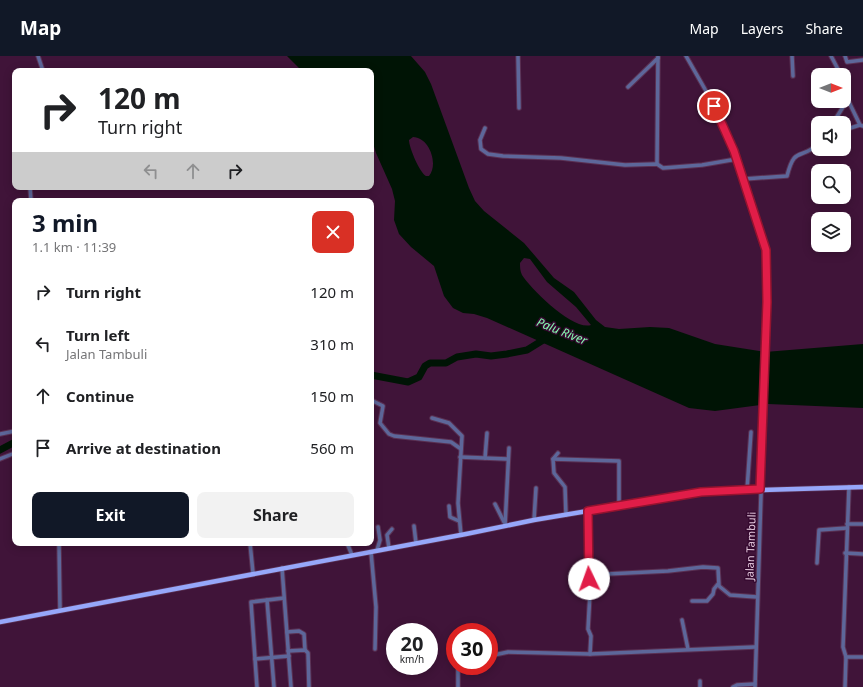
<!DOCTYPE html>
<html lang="en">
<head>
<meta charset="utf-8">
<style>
	body { margin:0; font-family:"Noto Sans",sans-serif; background:#f2f2f2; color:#202124; height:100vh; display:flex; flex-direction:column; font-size:15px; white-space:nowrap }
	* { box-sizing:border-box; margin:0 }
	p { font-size:13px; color:#757577 }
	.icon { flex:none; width:22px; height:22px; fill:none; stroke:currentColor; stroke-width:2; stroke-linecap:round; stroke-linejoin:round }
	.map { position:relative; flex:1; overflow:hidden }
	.panel { position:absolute; left:12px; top:142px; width:362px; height:348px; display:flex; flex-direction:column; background:#fff; border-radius:8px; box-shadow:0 2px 10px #0003 }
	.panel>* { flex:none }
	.top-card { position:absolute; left:12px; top:12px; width:362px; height:122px; border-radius:8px; box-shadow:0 2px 10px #0003; background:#fff; color:#202124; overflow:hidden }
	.needle { width:26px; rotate:90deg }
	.tools { position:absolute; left:811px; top:12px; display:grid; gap:8px }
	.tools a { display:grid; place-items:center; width:40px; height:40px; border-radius:8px; background:#fff; box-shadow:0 2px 10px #0003; font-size:20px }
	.speed { position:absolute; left:386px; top:567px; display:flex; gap:8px; font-size:20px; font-weight:700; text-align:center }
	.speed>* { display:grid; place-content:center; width:52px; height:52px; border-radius:50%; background:#fff; box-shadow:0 2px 10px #0003; line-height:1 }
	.speed small { font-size:10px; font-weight:400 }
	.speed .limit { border:6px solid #d22; background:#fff; color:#111 }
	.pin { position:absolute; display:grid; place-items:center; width:34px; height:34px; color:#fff; margin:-17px; border:2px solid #fff; border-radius:50%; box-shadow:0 1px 4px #0007 }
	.me { position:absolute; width:44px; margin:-22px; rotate:357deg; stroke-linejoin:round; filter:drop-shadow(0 0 3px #0008) }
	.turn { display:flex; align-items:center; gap:14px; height:84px; padding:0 20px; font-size:18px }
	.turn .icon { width:52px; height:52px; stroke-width:2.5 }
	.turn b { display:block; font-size:28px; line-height:34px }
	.lanes { display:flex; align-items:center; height:38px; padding:0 20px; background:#0003; justify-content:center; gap:20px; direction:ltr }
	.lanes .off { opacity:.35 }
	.round { display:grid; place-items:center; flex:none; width:42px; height:42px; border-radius:8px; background:#f2f2f2 }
	.summary { display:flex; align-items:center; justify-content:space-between; height:68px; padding:0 20px }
	h1 { font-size:24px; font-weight:700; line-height:30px; color:#111827 }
	.action { display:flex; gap:8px; margin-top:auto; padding:8px 20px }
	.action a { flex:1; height:46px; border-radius:8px; background:#111827; color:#fff; font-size:16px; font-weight:700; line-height:46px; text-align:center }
	.action a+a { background:#f2f2f2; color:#202124 }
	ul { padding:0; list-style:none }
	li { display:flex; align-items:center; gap:12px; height:52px; padding:0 20px }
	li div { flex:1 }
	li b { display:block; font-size:15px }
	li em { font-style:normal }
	header { display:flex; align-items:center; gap:24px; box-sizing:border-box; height:56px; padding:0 20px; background:#111827; color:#fff }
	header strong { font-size:19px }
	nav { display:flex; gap:22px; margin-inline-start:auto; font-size:14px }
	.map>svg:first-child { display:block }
	.water { fill:#001405; fill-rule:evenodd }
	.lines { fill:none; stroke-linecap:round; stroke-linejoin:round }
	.river { stroke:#001405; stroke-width:7 }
	.minor-casing { stroke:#5a3153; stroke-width:5.5 }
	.major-casing { stroke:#5a3153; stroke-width:6 }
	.minor { stroke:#5d679a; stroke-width:3.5 }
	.major { stroke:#96a7fa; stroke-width:4.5 }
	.route-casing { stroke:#92132f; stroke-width:10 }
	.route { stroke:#e11d48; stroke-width:7 }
	.labels { text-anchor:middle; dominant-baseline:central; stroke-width:3; stroke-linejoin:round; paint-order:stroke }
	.street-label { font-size:11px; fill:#e5c9de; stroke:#35092f }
	.water-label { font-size:12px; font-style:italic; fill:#87fdb2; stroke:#35092f }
</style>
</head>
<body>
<header>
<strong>Map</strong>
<nav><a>Map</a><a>Layers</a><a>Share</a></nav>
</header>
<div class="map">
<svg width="863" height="631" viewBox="0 0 863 631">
	<rect width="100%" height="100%" fill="#401439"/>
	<path class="water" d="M287,0H411L425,16L431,28L469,132L475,145L484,155L524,187L554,222L574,236L596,264L605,271L619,273L650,271L669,272L715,288L765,296L863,288V352L768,348L715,355L689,352L487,262L474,258L463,257L453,252L444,240L434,210L411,191L399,178L394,164L395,145L392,133L376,97L371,81V15H302ZM413,81C429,81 439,108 429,120H426C420,117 409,92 409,84ZM524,202L530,203L547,226L576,251L591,269C573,275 531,233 522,219C520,215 520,211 520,207Z"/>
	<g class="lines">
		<g class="river">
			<polyline points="371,319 408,326 419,321 425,310 430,307 446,307 457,301 476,298 491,300 507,298 527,294 548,281"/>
			<polyline points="0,394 15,386"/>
		</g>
		<defs>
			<g id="minor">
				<polyline points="38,0 43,15"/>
				<polyline points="518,0 519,52"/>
				<polyline points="686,0 706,35 725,75 764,183 767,200 767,246 755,631"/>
				<polyline points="792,0 793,20"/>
				<polyline points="831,0 841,19"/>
				<polyline points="845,0 847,6 863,4"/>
				<polyline points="628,31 658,2"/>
				<polyline points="848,44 860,69 863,70"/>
				<polyline points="833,67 848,43 844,27"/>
				<polyline points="485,72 480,84 481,93 488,98 503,100 561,102 625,109 657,108 663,112 702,109 737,103"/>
				<polyline points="844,74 860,69"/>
				<polyline points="657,108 658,0"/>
				<path d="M744,123L787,120C795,89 800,105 818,88"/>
				<polyline points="30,131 31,145"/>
				<polyline points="371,344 383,350 380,367 389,378 394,380 451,386 461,393"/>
				<polyline points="432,362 449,367 462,380 458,447 461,479"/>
				<polyline points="0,378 15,375"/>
				<polyline points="558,397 553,403 554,417 565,431 566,459"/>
				<polyline points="460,401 507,403"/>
				<polyline points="485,402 487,377"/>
				<polyline points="0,403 15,397"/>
				<polyline points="553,403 619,405 619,450"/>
				<polyline points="849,431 843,591 846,601 863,601"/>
				<polyline points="747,434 751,376"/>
				<polyline points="495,448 504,466"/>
				<polyline points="449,450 450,461 459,465"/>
				<polyline points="588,455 588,508 593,513 607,518 668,515 703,511 718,512 719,530 730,539 757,541"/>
				<polyline points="534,464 536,432"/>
				<polyline points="847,468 863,468"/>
				<polyline points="414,470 416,487"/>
				<polyline points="505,470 509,392"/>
				<polyline points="59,487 60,554"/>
				<polyline points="250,487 253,517"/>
				<polyline points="347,487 352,499"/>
				<polyline points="389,492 387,479 392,473"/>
				<polyline points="377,494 380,484 378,471"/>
				<polyline points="371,496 376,551 375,593"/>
				<polyline points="845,497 863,498"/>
				<polyline points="817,507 819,474 847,472"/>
				<polyline points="588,508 590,537 588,573 591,580 590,598"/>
				<polyline points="282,512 291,631"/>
				<polyline points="267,544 274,631"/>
				<polyline points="692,545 707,545 713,538 714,533 718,528"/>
				<polyline points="682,564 688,593"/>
				<polyline points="287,576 299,575 304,578 305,594"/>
				<polyline points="453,590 455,592"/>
				<polyline points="288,595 305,594 308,597 309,631"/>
				<polyline points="489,600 508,596 590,598 755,591"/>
				<polyline points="255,603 289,600"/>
				<polyline points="700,625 700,631"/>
				<polyline points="257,631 251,546 284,542"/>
				<polyline points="458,631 458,610"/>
				<polyline points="733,631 737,629 755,628"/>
				<polyline points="845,631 846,601"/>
			</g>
			<polyline id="major" points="0,566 466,478 534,464 701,436 863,431"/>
		</defs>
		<use href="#minor" class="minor-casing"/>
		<use href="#major" class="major-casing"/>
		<use href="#minor" class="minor"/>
		<use href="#major" class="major"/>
	</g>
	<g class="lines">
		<defs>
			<polyline id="route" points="589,523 588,455 701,436 760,433 767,246 766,194 734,95 714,50"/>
		</defs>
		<use href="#route" class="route-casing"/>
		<use href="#route" class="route"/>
	</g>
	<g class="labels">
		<g class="street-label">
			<text transform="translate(750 490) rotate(-88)">Jalan Tambuli</text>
		</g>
		<g class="water-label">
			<text transform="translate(562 275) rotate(22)">Palu River</text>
		</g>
	</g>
</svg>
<div class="tools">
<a><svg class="needle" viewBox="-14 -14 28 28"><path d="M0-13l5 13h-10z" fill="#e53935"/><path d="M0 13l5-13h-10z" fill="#757577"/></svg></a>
<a><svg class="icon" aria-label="sound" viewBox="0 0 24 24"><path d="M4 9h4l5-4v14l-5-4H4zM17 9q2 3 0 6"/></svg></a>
<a><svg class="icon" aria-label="search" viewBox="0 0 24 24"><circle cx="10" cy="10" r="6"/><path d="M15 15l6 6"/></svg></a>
<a><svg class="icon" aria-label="layers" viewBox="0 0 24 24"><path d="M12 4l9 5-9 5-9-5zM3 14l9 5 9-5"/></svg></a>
</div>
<div class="speed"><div>20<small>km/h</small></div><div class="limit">30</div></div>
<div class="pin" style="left:714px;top:50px;background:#d93025"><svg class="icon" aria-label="arrive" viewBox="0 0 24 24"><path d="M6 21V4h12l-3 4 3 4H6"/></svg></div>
<svg class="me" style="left:589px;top:523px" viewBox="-20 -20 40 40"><circle r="19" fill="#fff"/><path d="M0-13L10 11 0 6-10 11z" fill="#e11d48"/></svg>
<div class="top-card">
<div class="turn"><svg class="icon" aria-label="right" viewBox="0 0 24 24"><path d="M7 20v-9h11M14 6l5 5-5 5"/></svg><div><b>120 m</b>Turn right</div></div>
<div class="lanes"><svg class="icon off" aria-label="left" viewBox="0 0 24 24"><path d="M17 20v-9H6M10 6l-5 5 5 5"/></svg><svg class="icon off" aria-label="ahead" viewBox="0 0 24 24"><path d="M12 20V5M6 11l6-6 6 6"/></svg><svg class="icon" aria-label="right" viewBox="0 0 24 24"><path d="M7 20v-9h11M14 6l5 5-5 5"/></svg></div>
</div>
<section class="panel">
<div class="summary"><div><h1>3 min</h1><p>1.1 km · 11:39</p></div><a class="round" style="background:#d93025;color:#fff"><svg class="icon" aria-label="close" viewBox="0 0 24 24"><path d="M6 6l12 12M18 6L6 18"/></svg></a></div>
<ul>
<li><svg class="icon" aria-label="right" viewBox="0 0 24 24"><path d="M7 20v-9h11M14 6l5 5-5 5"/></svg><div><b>Turn right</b></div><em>120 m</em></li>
<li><svg class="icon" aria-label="left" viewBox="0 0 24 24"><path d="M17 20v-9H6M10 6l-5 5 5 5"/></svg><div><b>Turn left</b><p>Jalan Tambuli</p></div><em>310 m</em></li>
<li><svg class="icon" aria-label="ahead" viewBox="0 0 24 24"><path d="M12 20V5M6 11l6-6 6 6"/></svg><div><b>Continue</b></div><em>150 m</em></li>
<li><svg class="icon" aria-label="arrive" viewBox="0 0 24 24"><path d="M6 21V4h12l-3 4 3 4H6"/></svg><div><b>Arrive at destination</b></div><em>560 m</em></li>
</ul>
<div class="action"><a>Exit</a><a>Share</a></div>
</section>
</div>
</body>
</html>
